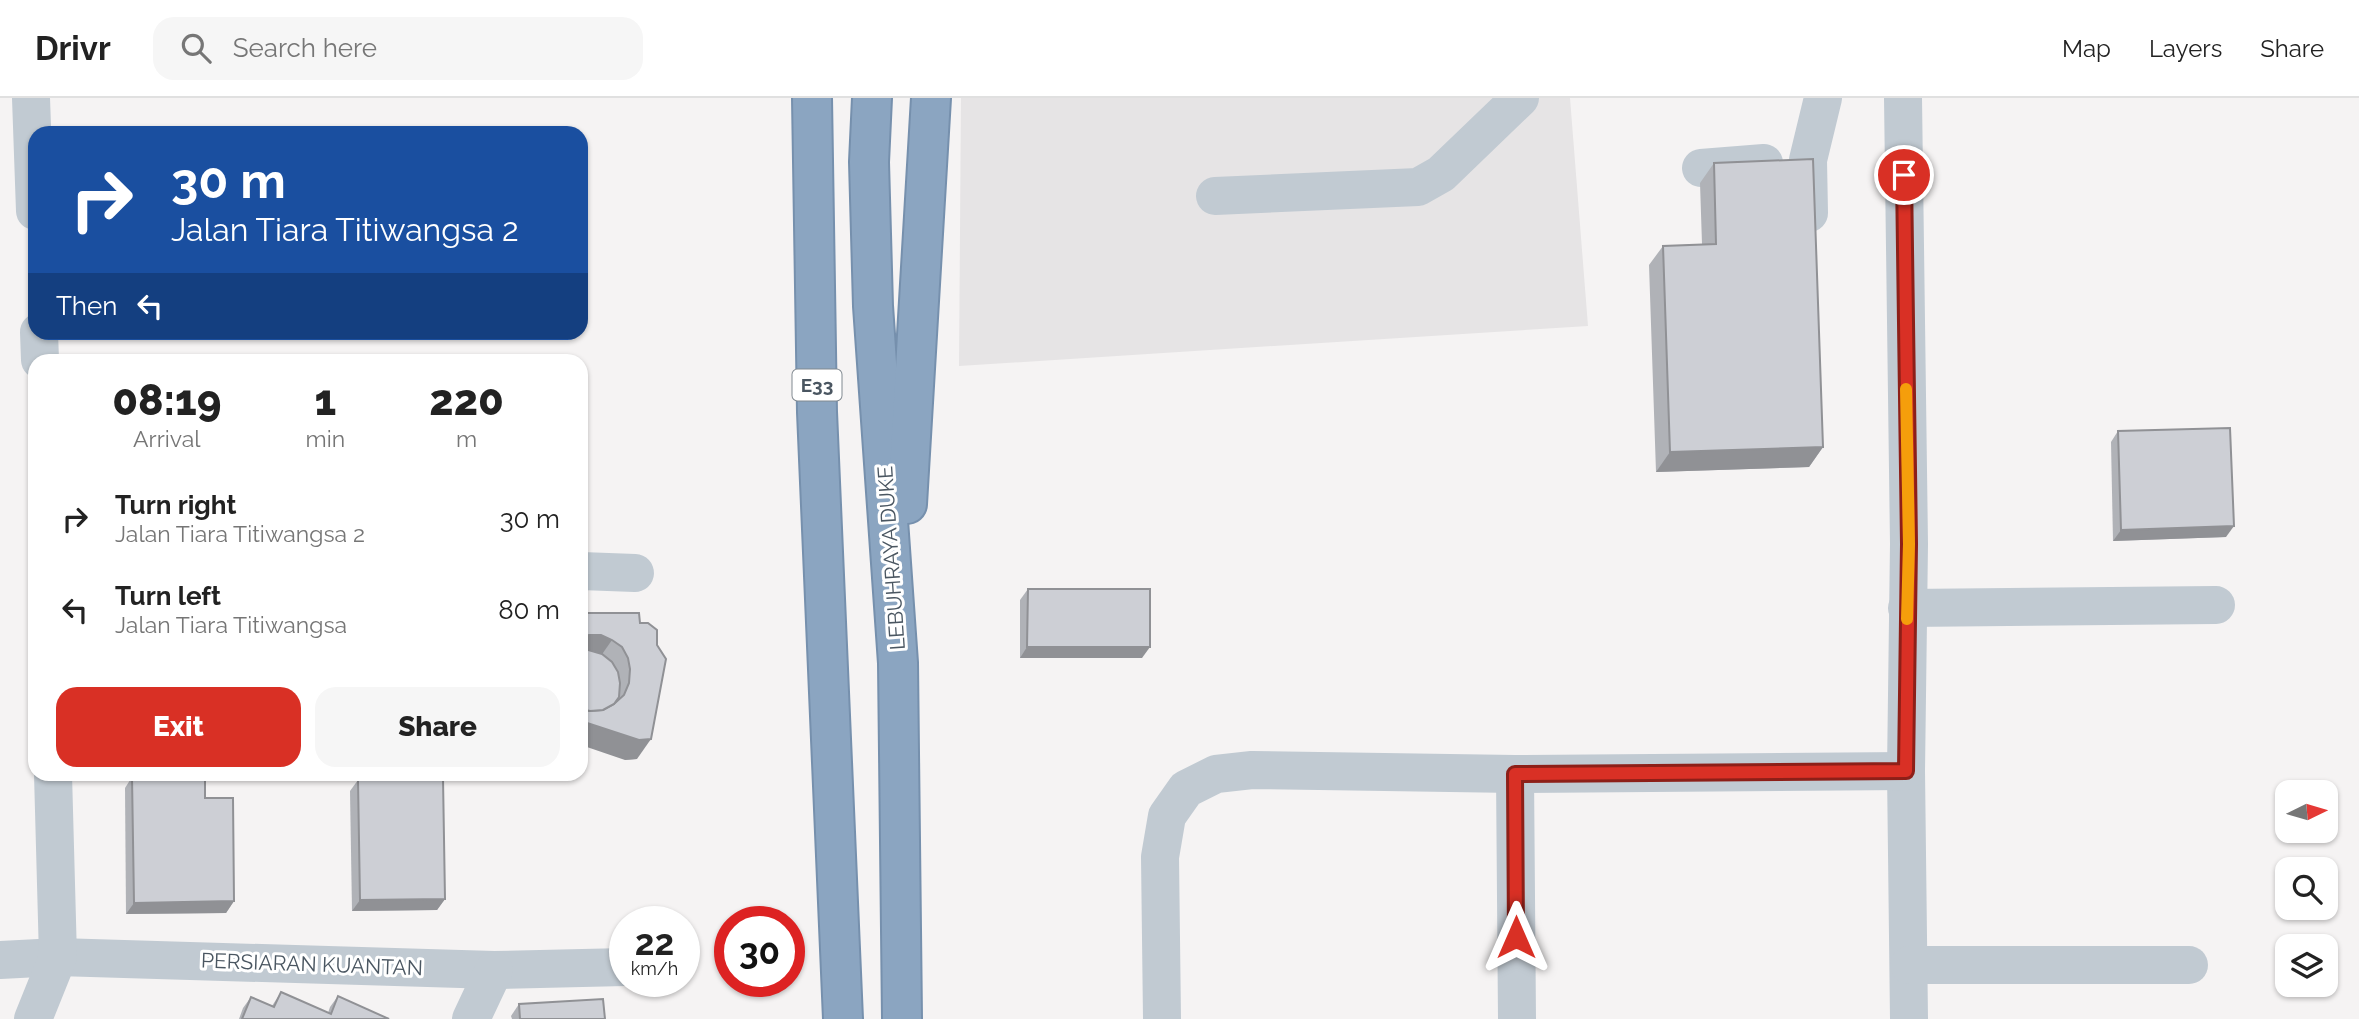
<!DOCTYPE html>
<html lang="en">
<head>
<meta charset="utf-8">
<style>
	body { margin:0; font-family:Raleway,sans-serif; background:#f6f6f6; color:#222; height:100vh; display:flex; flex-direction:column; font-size:26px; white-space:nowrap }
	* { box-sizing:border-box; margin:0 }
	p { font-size:23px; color:#767676 }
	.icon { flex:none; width:38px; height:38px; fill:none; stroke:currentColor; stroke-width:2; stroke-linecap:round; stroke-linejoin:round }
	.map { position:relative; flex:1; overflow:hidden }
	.panel { position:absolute; left:28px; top:256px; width:560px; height:427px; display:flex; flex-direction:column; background:#fff; border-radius:21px; box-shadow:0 2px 5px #0004 }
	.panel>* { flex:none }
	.hud { position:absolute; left:28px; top:28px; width:560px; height:214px; border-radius:21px; box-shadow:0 2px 5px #0004; background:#1a4fa0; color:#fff; overflow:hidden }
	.needle { width:46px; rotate:85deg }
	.controls { position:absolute; left:2275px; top:682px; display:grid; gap:14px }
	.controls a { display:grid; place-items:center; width:63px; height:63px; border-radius:14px; background:#fff; box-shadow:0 2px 5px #0004; font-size:35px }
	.speed { position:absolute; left:609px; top:808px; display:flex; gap:14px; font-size:35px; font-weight:700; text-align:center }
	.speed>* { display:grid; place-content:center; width:91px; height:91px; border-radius:50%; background:#fff; box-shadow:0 2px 5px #0004; line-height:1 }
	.speed small { font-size:18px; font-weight:400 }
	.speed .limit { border:10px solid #d22; background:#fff; color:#111 }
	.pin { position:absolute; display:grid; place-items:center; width:60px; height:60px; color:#fff; margin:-30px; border:4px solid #fff; border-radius:50%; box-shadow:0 2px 7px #0007 }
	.me { position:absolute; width:77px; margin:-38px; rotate:0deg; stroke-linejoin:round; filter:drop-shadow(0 0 5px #0008) }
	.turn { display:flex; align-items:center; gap:24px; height:147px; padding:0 28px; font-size:32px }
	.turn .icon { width:91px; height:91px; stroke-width:2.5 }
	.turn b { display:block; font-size:49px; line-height:60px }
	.then { display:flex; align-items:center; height:66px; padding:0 28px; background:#0003; gap:14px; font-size:26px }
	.eta { display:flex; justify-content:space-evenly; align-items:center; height:119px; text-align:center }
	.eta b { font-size:42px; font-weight:800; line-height:49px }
	.primary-button { display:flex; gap:14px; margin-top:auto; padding:14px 28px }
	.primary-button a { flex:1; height:80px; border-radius:21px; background:#d93025; color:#fff; font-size:28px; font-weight:800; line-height:80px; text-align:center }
	.primary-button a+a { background:#f6f6f6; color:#222 }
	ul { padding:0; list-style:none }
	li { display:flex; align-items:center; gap:21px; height:91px; padding:0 28px }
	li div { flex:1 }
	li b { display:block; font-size:26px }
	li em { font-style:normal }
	header { display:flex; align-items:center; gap:42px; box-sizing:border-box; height:98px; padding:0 35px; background:#fff; border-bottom:2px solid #e0e0e0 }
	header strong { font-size:33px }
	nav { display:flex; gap:38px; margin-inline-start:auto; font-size:24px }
	.search { width:490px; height:63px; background:#f6f6f6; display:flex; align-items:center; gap:18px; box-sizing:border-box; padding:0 24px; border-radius:21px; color:#767676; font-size:26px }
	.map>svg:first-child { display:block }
	.education { fill:#e6e4e5 }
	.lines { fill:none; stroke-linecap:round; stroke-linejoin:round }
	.highway-casing { stroke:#7690ad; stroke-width:42 }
	.minor { stroke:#c1cad2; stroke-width:38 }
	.highway { stroke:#8ba5c1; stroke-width:38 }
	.wall { fill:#b0b2b7 }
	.shaded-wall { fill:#909195 }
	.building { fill:#cdcfd5; stroke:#909195; stroke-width:2 }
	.route-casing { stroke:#8d1f18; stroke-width:18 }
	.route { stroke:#d93025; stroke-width:12 }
	.slow { stroke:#f59e0b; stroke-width:12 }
	.labels { text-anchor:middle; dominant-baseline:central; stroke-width:6; stroke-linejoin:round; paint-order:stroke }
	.shield { fill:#fff; stroke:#808990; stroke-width:2 }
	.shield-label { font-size:19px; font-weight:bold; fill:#4a5661 }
	.street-label { font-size:21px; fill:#4a5661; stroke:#fff }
</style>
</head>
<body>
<header>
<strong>Drivr</strong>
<div class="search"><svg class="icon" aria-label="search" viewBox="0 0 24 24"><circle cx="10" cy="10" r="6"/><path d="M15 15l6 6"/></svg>Search here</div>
<nav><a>Map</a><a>Layers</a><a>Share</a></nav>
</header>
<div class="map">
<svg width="2359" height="921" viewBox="0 0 2359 921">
	<rect width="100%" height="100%" fill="#f5f3f3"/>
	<polygon class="education" points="961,0 1570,0 1588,228 959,268"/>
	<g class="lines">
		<defs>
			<g id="highway">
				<polyline points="812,0 817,314 843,921"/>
				<polyline points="872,0 869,64 873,208 898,565 902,921"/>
				<polyline points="907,406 931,0"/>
			</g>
		</defs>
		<use href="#highway" class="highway-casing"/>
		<g class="minor">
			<polyline points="31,0 35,113"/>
			<polyline points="1903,0 1909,446 1906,673 1909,921"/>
			<polyline points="1701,70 1764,65"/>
			<polyline points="1215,98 1418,89 1441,76 1520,0"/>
			<polyline points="1809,115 1808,62 1823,0"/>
			<polyline points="39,234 40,262"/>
			<polyline points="581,473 635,475"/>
			<polyline points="1907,510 2216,507"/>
			<polyline points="1515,676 1517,921"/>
			<polyline points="0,862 58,859 494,872 625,869"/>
			<polyline points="1909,867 2189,867"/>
			<polyline points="33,921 58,859 53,676"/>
			<polyline points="471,921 494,872"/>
			<polyline points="1162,921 1160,759 1167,718 1186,691 1216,676 1252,672 1515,676 1906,673"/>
		</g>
		<use href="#highway" class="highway"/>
	</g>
	<g class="wall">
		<polygon points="1714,65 1823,349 1809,369 1656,374 1649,167 1663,148 1702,146 1700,85"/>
		<polygon points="2118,333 2226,439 2113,443 2111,344"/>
		<polygon points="1028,491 1142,560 1020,560 1020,502"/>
		<polygon points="581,515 639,515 637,661 625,662"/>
		<polygon points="132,679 205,700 234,803 226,815 126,816 125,690"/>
		<polygon points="358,682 445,801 437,812 352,813 350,693"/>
		<polygon points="281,894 328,915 330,909 338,898 389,921 239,921 243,910 251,899 272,908"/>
		<polygon points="519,906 605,921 512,921 511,918"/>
	</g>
	<g class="shaded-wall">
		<polygon points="1823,349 1809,369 1656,374 1670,354"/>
		<polygon points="2234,428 2226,439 2113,443 2121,432"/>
		<polygon points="589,537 601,537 612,542 598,562 581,557 581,539"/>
		<polygon points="1027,549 1150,549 1142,560 1020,560"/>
		<polygon points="581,623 651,641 637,661 625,662 581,647"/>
		<polygon points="445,801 437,812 352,813 360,802"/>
		<polygon points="234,803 226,815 126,816 134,805"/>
	</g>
	<g class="building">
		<polygon points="1813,61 1823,349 1670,354 1663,148 1716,146 1714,65"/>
		<polygon points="2230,330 2234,428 2121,432 2118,333"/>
		<polygon points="1028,491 1150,491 1150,549 1027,549"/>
		<polygon points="581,515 639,515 640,525 648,525 657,532 657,547 666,561 651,641 639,642 581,623 581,611 590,613 603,612 614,606 624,597 629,585 630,571 628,560 622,549 612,542 601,537 589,537 581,539"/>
		<polygon points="585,551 602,556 612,564 618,574 620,585 619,599 614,606 603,612 590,613 581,611 581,552"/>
		<polygon points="132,679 205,679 205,700 233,700 234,803 134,805"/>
		<polygon points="443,680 445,801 360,802 358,682"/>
		<polygon points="281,894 331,916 338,898 389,921 242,921 251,899 274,909"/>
		<polygon points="603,901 605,921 520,921 519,906"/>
	</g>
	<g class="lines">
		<defs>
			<polyline id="route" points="1516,839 1515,676 1906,673 1909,446 1904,77"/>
		</defs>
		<use href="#route" class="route-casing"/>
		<use href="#route" class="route"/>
		<polyline class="slow" points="1906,291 1909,446 1907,521"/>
	</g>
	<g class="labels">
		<rect class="shield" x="792.5" y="271.5" width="49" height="31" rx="5"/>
		<g class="shield-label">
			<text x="817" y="287">E33</text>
		</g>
		<g class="street-label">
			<text transform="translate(891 460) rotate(-94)">LEBUHRAYA DUKE</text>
			<text transform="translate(312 866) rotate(2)">PERSIARAN KUANTAN</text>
		</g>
	</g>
</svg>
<div class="controls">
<a><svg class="needle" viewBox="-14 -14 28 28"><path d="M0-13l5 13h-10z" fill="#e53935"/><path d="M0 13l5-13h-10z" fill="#767676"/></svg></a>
<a><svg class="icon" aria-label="search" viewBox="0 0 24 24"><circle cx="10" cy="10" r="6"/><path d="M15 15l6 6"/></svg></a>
<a><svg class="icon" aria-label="layers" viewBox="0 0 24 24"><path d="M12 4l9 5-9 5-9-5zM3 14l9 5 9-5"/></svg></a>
</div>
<div class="speed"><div>22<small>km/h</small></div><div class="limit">30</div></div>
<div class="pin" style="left:1904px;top:77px;background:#d93025"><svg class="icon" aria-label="arrive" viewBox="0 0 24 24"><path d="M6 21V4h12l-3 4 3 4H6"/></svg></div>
<svg class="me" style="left:1516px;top:839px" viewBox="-20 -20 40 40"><path d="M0-17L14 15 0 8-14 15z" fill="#d93025" stroke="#fff" stroke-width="4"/></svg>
<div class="hud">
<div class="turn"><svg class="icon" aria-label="right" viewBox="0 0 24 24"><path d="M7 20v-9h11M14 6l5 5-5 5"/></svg><div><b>30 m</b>Jalan Tiara Titiwangsa 2</div></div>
<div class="then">Then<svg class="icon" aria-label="left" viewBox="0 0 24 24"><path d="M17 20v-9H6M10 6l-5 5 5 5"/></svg></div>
</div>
<section class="panel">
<div class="eta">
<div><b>08:19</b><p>Arrival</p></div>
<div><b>1</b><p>min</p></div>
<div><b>220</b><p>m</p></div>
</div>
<ul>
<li><svg class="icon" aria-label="right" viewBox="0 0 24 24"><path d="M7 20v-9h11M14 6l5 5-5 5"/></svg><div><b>Turn right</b><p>Jalan Tiara Titiwangsa 2</p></div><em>30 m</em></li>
<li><svg class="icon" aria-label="left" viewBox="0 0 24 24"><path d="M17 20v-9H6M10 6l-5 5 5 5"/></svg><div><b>Turn left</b><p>Jalan Tiara Titiwangsa</p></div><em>80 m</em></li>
</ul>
<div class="primary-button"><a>Exit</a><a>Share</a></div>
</section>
</div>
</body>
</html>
